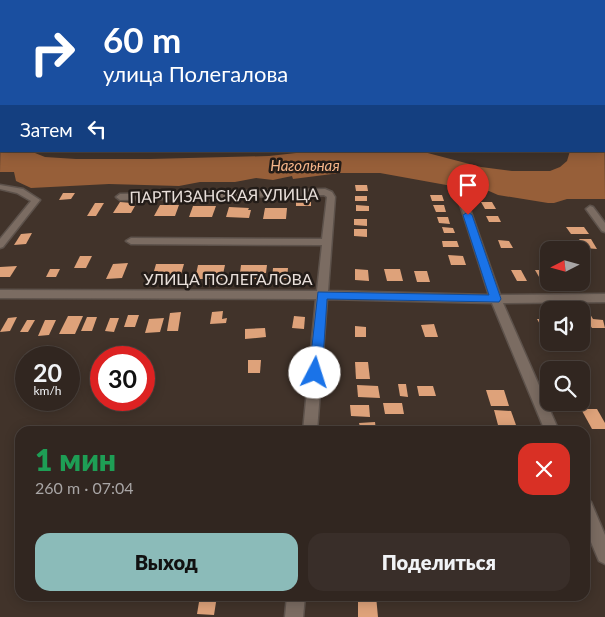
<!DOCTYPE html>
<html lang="ru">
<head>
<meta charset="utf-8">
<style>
	body { margin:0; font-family:Lato,sans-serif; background:#392e29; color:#f1f3f6; height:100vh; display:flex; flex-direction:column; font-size:19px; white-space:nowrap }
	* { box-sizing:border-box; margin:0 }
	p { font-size:16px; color:#a8a5a5 }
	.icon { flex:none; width:28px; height:28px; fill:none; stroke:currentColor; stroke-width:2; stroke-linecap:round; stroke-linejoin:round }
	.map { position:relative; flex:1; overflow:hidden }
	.panel { position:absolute; left:15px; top:426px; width:575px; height:175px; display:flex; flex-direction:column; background:#312620; border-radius:15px; box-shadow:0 2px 12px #0003,0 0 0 1px #4c433e }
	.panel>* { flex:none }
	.top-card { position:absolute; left:0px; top:0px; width:605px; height:152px; box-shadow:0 2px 12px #0003,0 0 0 1px #4c433e; background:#1a4fa0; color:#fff; overflow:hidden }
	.needle { width:32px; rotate:264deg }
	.fabs { position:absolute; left:540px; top:241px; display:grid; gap:10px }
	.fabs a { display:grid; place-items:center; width:50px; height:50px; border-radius:10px; background:#312620; box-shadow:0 2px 12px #0003,0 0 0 1px #4c433e; font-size:25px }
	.speed { position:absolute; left:15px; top:346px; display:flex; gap:10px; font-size:25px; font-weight:700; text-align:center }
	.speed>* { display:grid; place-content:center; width:65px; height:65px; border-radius:50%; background:#312620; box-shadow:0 2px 12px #0003,0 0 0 1px #4c433e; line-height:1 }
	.speed small { font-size:12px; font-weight:400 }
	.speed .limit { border:8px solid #d22; background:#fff; color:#111 }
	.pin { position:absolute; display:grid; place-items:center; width:42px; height:42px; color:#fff; margin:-51px -21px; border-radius:50% 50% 50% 0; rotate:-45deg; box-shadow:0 0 5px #0007 }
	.pin .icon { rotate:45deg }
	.me { position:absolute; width:55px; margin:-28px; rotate:5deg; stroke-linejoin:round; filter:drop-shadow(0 0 4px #0008) }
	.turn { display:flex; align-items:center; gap:18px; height:105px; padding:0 20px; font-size:22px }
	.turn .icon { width:65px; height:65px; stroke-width:2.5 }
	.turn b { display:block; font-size:35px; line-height:42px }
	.then { display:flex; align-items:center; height:48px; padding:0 20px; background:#0003; gap:10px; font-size:19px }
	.round { display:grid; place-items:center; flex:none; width:52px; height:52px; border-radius:15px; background:#392e29 }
	.summary { display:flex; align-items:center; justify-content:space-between; height:85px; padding:0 20px }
	h1 { font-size:30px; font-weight:800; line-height:38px; color:#1e9e55 }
	.primary-button { display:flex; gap:10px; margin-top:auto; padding:10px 20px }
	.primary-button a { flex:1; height:58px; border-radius:15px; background:#8bbbb9; color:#111; font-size:20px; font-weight:800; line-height:58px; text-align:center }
	.primary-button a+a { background:#392e29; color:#f1f3f6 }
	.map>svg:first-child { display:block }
	.water { fill:#975f39 }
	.building { fill:#dea27a }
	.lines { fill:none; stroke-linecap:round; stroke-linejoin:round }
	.street-casing { stroke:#5d524b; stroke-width:3 }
	.street { fill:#7b6c62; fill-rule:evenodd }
	.route { fill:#1a73e8; stroke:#114b97 }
	.labels { text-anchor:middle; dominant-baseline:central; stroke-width:5; stroke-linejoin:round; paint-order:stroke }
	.far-water-label { font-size:15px; font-style:italic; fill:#f7b68a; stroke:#231c18 }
	.street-label { font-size:16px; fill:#e8dfda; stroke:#231c18 }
</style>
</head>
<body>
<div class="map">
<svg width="605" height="617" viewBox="0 0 605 617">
	<rect width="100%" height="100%" fill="#41332a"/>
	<polygon class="water" points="604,87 605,199 567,199 554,203 548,203 498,195 489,191 485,192 380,173 340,173 293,179 292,176 273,180 256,178 235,182 200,182 179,186 109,184 31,188 16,181 14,172 0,172 1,117 1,151 30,151 45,157 76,159 150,159 269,156 314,151 420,151 481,167 512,171 550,171 560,167 567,161 570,151 604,151"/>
	<g class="building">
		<polygon points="355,185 367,185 368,191 356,191"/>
		<polygon points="63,193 75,193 71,199 59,200"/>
		<polygon points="430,195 442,195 444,201 432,201"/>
		<rect x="355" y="196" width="12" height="5"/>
		<polygon points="296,199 311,200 311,206 296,206"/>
		<polygon points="120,202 132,203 130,206 135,206 131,213 113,213"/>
		<polygon points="481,202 492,202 496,209 485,209"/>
		<polygon points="95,203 104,203 96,216 87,216"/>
		<polygon points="160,205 179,205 175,216 154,216"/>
		<polygon points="356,205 369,206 369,211 356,211"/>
		<polygon points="433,205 444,205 446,212 436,212"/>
		<polygon points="193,206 216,206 212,217 189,217"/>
		<polygon points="229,207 249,208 248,210 251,210 249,218 226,217"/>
		<polygon points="265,208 287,208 286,219 263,219"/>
		<polygon points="486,216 498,216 501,222 489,222"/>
		<polygon points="437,217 448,217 450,224 439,223"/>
		<polygon points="354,219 367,219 367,226 354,225"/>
		<polygon points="442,227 453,228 455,233 444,233"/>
		<polygon points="566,227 584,227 589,234 571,234"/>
		<polygon points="354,229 367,229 367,237 354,236"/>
		<polygon points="32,233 26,244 14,245 21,234"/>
		<polygon points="579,239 591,239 597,249 585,248"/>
		<polygon points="498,240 509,241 513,248 501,248"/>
		<polygon points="442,241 457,241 459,247 443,247"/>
		<polygon points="448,255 463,256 466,265 451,265"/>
		<polygon points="80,256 92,256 86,268 74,268"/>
		<polygon points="128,263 122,278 106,279 113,264"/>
		<polygon points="156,264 184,264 180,278 156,279 158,271 154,271"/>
		<polygon points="198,265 225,265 222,279 195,279"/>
		<polygon points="241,265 267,265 266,273 263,273 262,279 243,279 245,273 240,273"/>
		<polygon points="17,266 10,277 0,277 0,267"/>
		<polygon points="273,268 288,268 287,279 272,279"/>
		<polygon points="50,269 60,269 56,277 46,277"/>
		<polygon points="355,269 368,270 369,281 355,280"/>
		<polygon points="384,269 400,269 403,281 387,281"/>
		<polygon points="511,270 521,270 527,281 517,281"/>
		<polygon points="535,270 548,270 549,282 542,282"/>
		<polygon points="414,271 427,271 430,282 417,282"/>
		<polygon points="223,311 222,319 227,318 226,323 210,324 212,312"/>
		<polygon points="181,312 178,331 167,331 170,313"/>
		<polygon points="583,314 590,314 593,319 603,320 605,328 592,328"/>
		<polygon points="128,315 139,315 135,327 124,327"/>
		<polygon points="68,316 83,316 75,334 59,334"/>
		<polygon points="294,316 305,317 304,329 292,328"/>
		<polygon points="17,317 10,331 0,332 8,318"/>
		<polygon points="87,317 97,317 92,331 81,331"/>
		<polygon points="110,318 119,318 114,332 105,331"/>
		<polygon points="164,318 160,332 145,333 149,319"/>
		<polygon points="537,319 549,319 549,328 542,328"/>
		<polygon points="27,320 35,320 28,332 20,332"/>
		<polygon points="45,320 56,320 49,335 38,336"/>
		<polygon points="434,324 438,337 425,337 421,325"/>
		<polygon points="355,326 366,327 366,337 355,337"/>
		<polygon points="265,328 266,337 245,339 245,329"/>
		<polygon points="550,345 562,345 567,352 554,352"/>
		<polygon points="248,360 261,360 260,373 248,373"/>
		<polygon points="355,362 368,362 370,379 356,379"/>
		<polygon points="569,362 580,362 585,371 574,370"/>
		<polygon points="398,384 406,384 408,397 400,396"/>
		<polygon points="357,385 378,386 380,398 358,397"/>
		<polygon points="417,386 433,386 436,396 419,396"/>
		<polygon points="486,390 504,390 509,406 491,406"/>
		<polygon points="383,403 402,403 404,414 385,414"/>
		<polygon points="350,405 369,405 370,417 351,416"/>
		<polygon points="581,409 597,409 605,423 605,429 592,429"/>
		<polygon points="494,410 511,411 516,425 498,425"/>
		<polygon points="375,422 376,431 361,431 359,423"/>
		<polygon points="200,596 217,596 214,615 197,614"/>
		<polygon points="358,596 376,596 378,617 358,617"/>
	</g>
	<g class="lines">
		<defs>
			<g id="street">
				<polygon points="0,185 23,189 40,200 3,247 0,248 0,239 31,201 17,193 0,189"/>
				<polygon points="325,189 332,192 335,197 328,291 489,295 458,198 462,195 466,198 500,295 605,294 605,302 503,303 559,431 545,431 492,303 327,299 317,431 303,431 316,299 0,298 0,290 317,291 322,245 131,244 126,241 131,238 322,239 327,197 324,195 120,200 116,197 120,194"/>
				<polygon points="590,206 593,207 605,223 605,232 602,231 586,209"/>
				<polygon points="585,500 591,502 605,535 605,564 599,561 585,528"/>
				<polygon points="287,596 305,596 303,617 285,617"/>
			</g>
		</defs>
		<use href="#street" class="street-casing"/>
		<use href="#street" class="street"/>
	</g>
	<linearGradient id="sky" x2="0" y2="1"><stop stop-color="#241c17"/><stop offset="0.44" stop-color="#545055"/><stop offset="1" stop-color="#545055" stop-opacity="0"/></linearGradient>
	<rect width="605" height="155" fill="url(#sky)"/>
	<polygon class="route" points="468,212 472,215 501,299 499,302 327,299 322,373 320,377 315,378 311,377 309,373 318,292 489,295 463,215"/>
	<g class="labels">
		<g class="far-water-label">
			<text x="305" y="165">Нагольная</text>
		</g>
		<g class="street-label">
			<text transform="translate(224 195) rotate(-1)">ПАРТИЗАНСКАЯ УЛИЦА</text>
			<text x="228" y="278">УЛИЦА ПОЛЕГАЛОВА</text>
		</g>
	</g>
</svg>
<div class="fabs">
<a><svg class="needle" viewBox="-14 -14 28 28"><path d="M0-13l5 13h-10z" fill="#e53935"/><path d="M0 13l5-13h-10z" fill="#a8a5a5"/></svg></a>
<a><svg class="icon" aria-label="sound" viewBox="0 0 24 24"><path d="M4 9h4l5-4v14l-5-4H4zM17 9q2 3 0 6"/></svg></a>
<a><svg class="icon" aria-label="search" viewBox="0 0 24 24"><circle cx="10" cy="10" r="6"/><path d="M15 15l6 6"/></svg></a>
</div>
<div class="speed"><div>20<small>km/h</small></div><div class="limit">30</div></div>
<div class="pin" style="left:468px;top:215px;background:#d93025"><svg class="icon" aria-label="arrive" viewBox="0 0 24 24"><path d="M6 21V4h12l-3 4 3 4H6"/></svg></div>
<svg class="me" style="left:315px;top:373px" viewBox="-20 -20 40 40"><circle r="19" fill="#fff"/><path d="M0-13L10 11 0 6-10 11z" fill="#1a73e8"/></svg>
<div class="top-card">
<div class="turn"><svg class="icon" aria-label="right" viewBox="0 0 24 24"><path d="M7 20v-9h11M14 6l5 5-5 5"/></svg><div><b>60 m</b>улица Полегалова</div></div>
<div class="then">Затем<svg class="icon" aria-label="left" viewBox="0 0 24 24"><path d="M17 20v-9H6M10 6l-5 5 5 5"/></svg></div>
</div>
<section class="panel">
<div class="summary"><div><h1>1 мин</h1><p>260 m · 07:04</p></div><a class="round" style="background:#d93025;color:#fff"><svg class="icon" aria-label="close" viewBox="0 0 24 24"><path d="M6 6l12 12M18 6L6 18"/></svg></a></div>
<div class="primary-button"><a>Выход</a><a>Поделиться</a></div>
</section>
</div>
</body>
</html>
